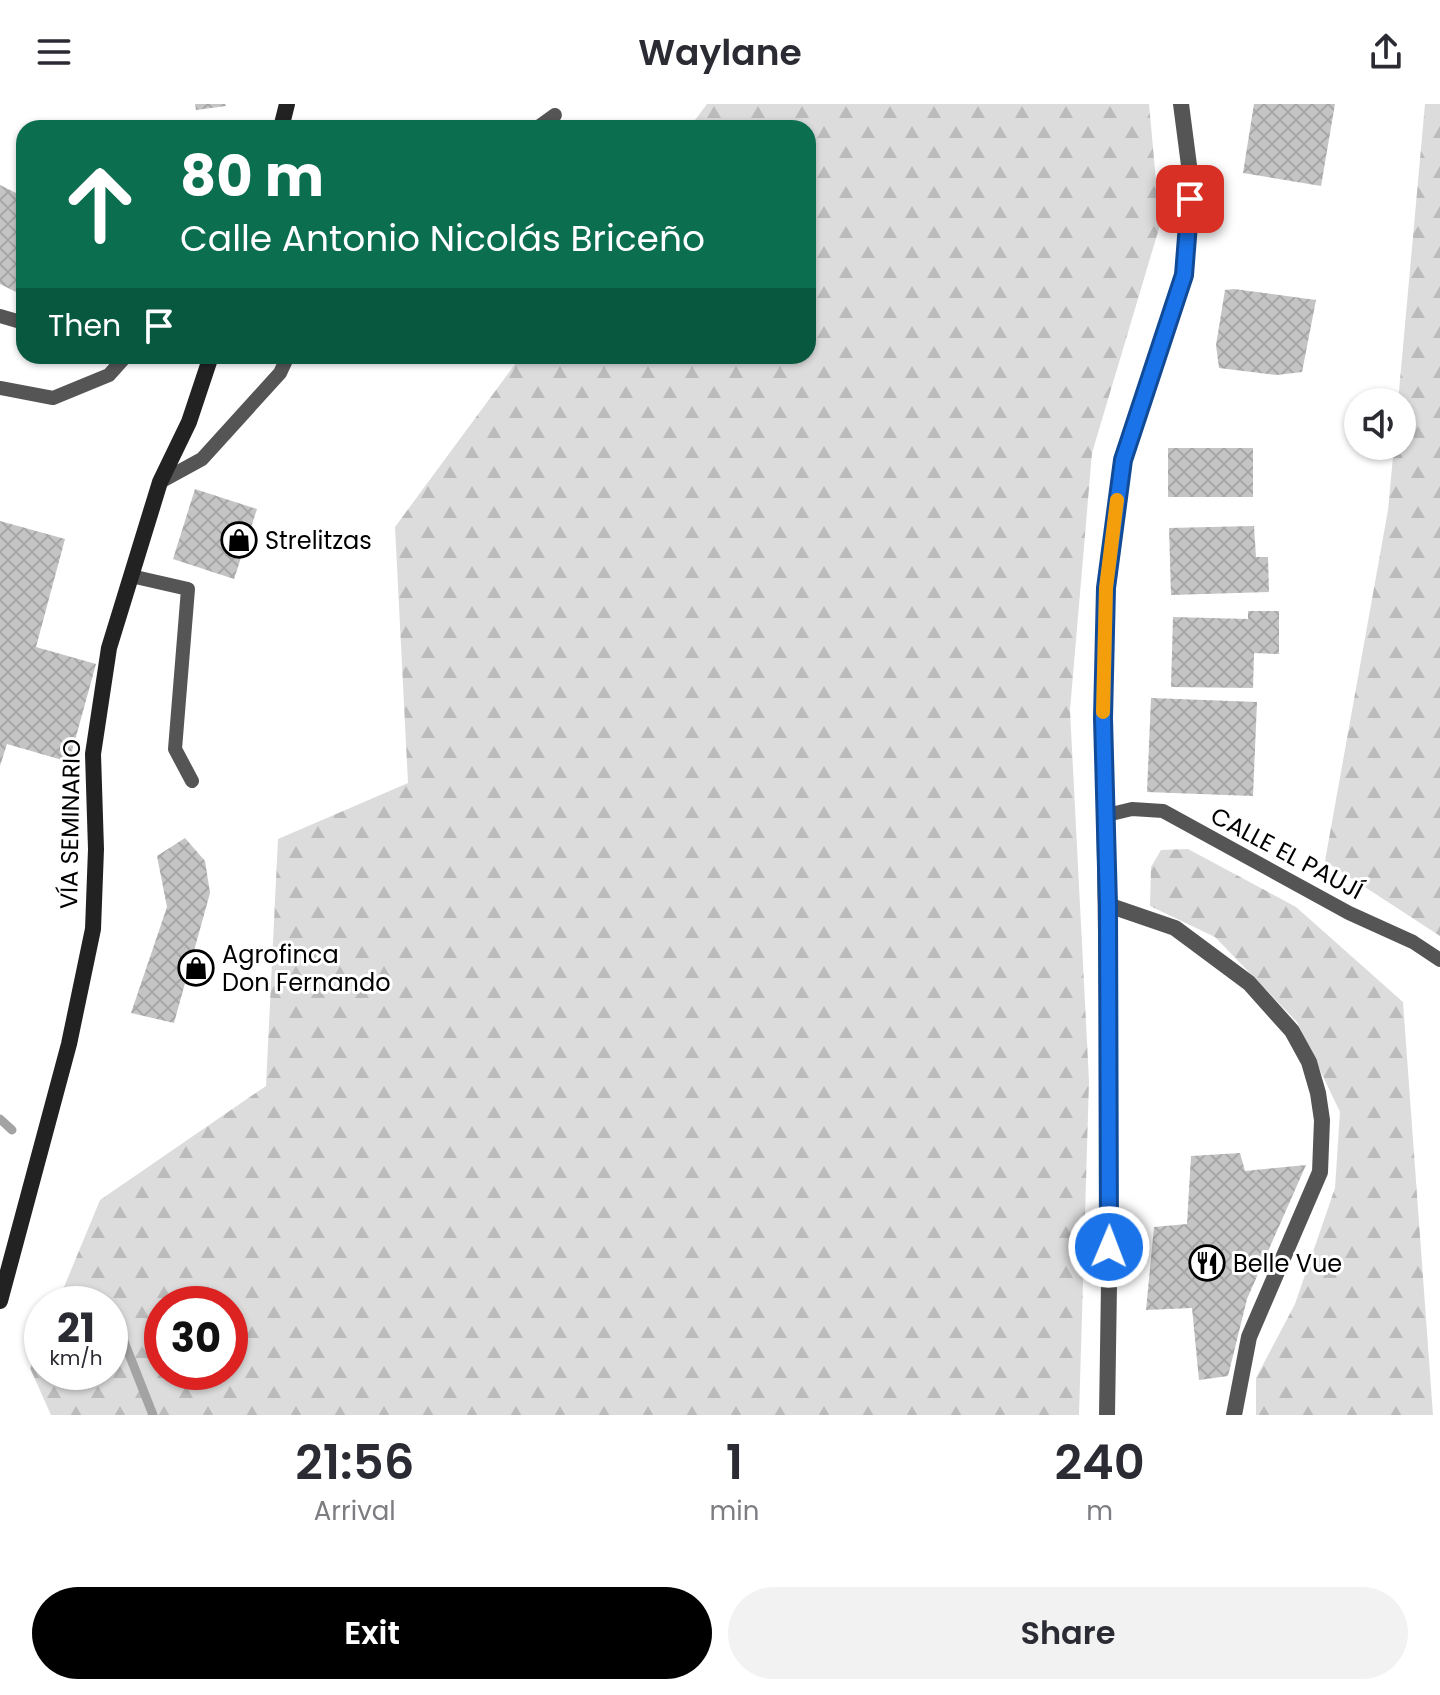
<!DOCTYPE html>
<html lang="en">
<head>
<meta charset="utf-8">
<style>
	body { margin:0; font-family:Poppins,sans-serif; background:#f2f2f3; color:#2b2b33; height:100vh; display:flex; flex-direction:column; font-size:30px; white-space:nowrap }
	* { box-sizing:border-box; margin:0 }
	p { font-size:26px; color:#7c7c81 }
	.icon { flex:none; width:44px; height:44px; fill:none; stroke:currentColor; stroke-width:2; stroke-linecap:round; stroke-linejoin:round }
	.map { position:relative; height:1311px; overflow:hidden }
	.panel { display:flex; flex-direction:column; background:#fff; flex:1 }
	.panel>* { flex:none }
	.hud { position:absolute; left:16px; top:16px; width:800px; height:244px; border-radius:24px; box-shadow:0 2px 6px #0004; background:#0b6e4f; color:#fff; overflow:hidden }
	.controls { position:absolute; left:1344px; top:284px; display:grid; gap:16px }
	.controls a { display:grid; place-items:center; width:72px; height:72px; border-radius:50%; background:#fff; box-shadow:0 2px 6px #0004; font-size:40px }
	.speed { position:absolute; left:24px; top:1182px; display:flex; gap:16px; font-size:40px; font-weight:700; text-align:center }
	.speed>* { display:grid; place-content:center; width:104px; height:104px; border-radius:50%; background:#fff; box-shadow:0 2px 6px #0004; line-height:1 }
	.speed small { font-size:20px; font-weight:400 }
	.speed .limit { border:12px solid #d22; background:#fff; color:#111 }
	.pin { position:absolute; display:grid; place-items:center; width:68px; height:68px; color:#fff; margin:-34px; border-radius:16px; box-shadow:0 4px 12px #0006 }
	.me { position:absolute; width:88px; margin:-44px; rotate:1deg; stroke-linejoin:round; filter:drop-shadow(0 0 6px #0008) }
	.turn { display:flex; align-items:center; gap:28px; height:168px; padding:0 32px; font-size:36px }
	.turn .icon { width:104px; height:104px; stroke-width:2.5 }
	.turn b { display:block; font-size:56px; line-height:68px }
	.then { display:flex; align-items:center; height:76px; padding:0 32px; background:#0003; gap:16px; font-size:30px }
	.eta { display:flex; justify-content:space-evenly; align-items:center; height:136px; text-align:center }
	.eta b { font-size:48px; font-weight:600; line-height:56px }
	.primary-button { display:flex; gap:16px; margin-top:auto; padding:16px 32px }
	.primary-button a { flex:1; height:92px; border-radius:48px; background:#000; color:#fff; font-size:32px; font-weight:600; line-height:92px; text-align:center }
	.primary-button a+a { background:#f2f2f3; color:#2b2b33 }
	header { display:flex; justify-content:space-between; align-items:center; height:104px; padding:0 32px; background:#fff; font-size:36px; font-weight:600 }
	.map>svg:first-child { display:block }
	.forest { fill:url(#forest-firs); fill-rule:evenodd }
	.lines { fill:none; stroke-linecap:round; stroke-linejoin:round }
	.stream { stroke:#a3a3a3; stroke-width:9 }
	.building { fill:url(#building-cross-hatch) }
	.service { stroke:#555; stroke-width:14 }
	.minor { stroke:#555; stroke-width:16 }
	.secondary { stroke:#222; stroke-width:16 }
	.route-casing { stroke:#114b97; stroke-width:20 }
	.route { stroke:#1a73e8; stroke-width:14 }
	.slow { stroke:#f59e0b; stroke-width:14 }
	.labels { text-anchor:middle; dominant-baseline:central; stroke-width:6; stroke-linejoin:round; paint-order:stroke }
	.poi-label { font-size:24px; fill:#000; stroke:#fff; text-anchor:start }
	.street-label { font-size:24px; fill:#000; stroke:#fff }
</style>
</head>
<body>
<header><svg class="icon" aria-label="menu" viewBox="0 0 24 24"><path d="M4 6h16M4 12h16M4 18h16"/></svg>Waylane<svg class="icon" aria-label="share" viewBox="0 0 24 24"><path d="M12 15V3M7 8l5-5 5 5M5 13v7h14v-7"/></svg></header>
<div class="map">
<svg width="1440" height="1311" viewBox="0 0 1440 1311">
	<defs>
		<pattern id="forest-firs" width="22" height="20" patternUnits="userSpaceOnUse" patternTransform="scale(2)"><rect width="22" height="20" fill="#dcdcdc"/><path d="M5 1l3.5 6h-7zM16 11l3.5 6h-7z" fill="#bbb"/></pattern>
		<pattern id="building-cross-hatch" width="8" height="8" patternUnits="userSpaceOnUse" patternTransform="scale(2)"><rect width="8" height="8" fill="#c4c4c4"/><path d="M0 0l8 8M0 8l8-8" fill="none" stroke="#a7a7a7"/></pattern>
	</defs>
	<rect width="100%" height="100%" fill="#fff"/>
	<g class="forest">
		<path d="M707,0H1149L1160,121L1092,349L1070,606L1089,977L1079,1311H51L30,1264L42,1235V1268H110V1200H57L100,1096L266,982L278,735L408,679L395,423L521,252H808V24H689ZM162,1200H230V1268H162Z"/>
		<polygon points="1425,0 1440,0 1440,832 1325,757 1388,406 1394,342 1402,342 1402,298 1398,298"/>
		<polygon points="1188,745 1296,803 1403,898 1433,1311 1256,1311 1256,1274 1295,1200 1335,1084 1340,1008 1297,918 1215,833 1150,802 1151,763 1161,746"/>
	</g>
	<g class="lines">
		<g class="stream">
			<polyline points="0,1015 12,1026"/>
			<polyline points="110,1202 153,1311"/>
		</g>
	</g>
	<g class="building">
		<polygon points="195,0 225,0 226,2 196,6"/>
		<polygon points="1254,0 1335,0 1321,82 1243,69"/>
		<polygon points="0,81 24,93 24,192 0,180"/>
		<polygon points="1234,185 1316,196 1302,268 1277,271 1219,264 1216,241 1225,186"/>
		<rect x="1168" y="344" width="85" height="49"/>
		<polygon points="195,385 257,405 234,475 173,455"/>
		<polygon points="0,417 65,435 36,543 96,560 69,658 7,640 0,662"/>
		<polygon points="1254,422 1256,453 1268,453 1269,488 1171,491 1169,424"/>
		<polygon points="1248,507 1279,507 1279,550 1254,549 1253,584 1171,583 1173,513 1248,515"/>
		<polygon points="1151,594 1257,598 1253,692 1147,688"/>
		<polygon points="185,734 205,757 210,789 174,919 131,909 167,803 157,752"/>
		<polygon points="1240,1049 1245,1067 1306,1061 1247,1195 1228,1272 1199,1276 1192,1204 1146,1206 1154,1123 1187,1120 1191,1052"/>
	</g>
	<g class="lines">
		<g class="service">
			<polyline points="537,24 555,11"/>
			<polyline points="0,212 24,219"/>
			<polyline points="0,284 53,294 109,271 126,252"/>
			<polyline points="160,378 202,355 280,269 288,252"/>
			<polyline points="131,472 188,485 175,645 192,677"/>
			<polyline points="1107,711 1132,705 1163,707 1349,809 1413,838 1440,856"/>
		</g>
		<g class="minor">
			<polyline points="1108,801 1175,824 1249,879 1292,927 1309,958 1318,989 1322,1016 1320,1068 1249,1233 1234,1311"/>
			<polyline points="1107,1311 1110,1115 1103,614 1106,484 1123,356 1184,171 1190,69 1181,0"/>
		</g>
		<g class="secondary">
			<polyline points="281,24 287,0"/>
			<polyline points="0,1197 69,940 93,825 96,745 93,650 109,544 160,378 189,318 211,252"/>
		</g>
	</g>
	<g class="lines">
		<defs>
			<polyline id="route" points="1109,1143 1108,801 1103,614 1106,484 1123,356 1184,171 1190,95"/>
		</defs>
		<use href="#route" class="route-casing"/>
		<use href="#route" class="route"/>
		<polyline class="slow" points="1103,608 1106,484 1117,396"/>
	</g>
	<defs>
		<symbol id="shop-ring" viewBox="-11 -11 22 22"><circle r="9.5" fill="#fff" stroke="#000" stroke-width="1.5"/><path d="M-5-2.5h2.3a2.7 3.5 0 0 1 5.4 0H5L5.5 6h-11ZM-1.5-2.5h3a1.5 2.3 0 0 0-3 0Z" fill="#000"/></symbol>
		<symbol id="restaurant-ring" viewBox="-11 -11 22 22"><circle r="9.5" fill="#fff" stroke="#000" stroke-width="1.5"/><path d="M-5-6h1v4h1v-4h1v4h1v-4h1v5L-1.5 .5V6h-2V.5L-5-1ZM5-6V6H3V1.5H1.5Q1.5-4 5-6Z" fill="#000"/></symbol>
	</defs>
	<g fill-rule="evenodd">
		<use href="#shop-ring" x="219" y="416" width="40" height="40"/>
		<use href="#shop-ring" x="176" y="844" width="40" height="40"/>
		<use href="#restaurant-ring" x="1187" y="1139" width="40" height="40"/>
	</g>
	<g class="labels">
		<g class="poi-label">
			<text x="265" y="436">Strelitzas</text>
			<text x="222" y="850">Agrofinca<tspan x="222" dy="28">Don Fernando</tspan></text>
			<text x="1233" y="1159">Belle Vue</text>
		</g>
		<g class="street-label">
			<text transform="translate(70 720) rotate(-89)">VÍA SEMINARIO</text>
			<text transform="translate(1287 749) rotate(28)">CALLE EL PAUJÍ</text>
		</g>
	</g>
</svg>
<div class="controls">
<a><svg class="icon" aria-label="sound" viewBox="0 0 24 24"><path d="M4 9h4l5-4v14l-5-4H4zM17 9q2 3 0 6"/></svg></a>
</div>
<div class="speed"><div>21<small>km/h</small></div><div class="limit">30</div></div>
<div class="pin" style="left:1190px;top:95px;background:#d93025"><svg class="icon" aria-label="arrive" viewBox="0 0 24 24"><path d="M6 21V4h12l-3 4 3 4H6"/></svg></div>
<svg class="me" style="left:1109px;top:1143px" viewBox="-20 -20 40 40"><circle r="17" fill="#1a73e8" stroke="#fff" stroke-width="3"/><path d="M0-11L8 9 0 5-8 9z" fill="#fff"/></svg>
<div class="hud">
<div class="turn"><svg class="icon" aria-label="ahead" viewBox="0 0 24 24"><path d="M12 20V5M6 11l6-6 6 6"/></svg><div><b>80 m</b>Calle Antonio Nicolás Briceño</div></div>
<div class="then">Then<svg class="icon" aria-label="arrive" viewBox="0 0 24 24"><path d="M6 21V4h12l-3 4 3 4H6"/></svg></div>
</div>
</div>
<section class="panel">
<div class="eta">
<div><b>21:56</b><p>Arrival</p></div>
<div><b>1</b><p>min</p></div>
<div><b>240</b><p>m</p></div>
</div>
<div class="primary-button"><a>Exit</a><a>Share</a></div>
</section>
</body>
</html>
